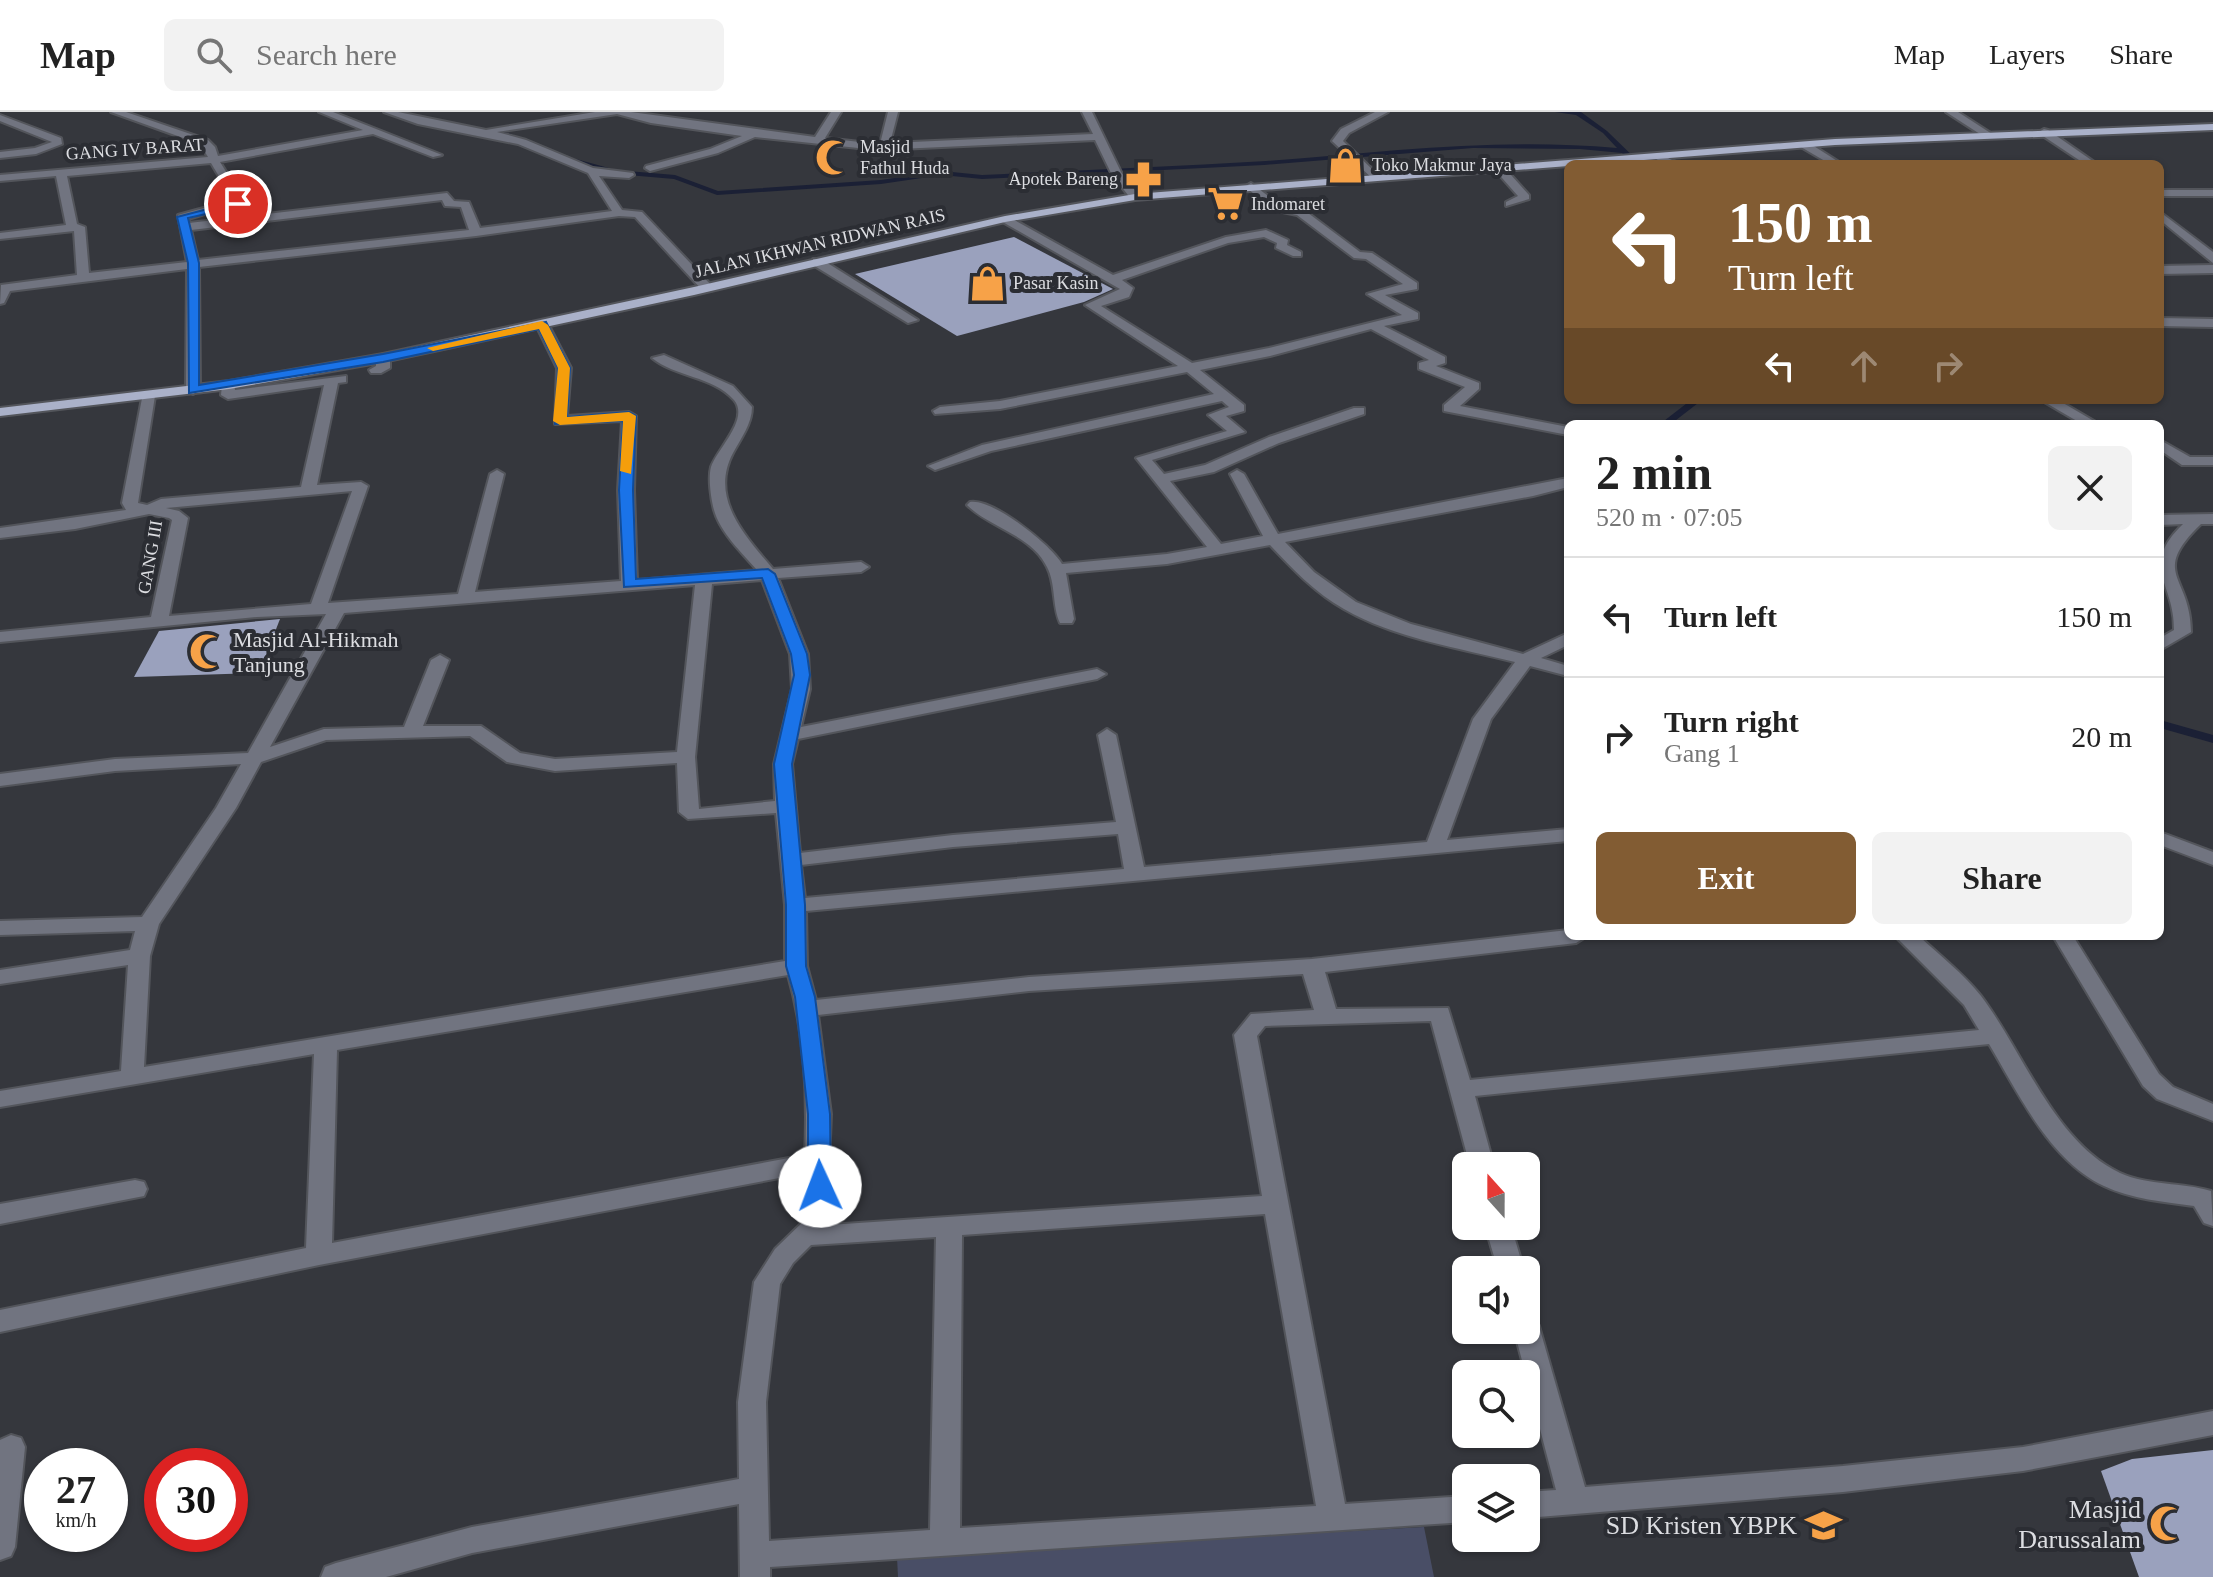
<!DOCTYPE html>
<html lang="en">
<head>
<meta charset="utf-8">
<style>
	body { margin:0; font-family:"Times New Roman",serif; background:#f2f2f2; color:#222; height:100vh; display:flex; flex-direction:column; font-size:30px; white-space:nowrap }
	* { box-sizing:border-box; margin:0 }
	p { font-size:26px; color:#767676 }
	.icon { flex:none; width:44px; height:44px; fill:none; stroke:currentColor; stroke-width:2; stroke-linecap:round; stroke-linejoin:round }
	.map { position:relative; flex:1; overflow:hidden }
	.panel { position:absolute; left:1564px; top:308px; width:600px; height:520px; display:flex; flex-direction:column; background:#fff; border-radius:12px; box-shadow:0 2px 6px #0004 }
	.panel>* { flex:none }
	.banner { position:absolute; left:1564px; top:48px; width:600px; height:244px; border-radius:12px; box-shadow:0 2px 6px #0004; background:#825c33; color:#fff; overflow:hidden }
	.needle { width:52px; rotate:339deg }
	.fabs { position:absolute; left:1452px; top:1040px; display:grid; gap:16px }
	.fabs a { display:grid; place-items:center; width:88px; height:88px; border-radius:12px; background:#fff; box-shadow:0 2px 6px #0004; font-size:40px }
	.speed { position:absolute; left:24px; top:1336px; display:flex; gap:16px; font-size:40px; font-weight:700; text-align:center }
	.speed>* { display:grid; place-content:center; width:104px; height:104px; border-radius:50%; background:#fff; box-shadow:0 2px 6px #0004; line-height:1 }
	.speed small { font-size:20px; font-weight:400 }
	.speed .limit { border:12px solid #d22; background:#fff; color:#111 }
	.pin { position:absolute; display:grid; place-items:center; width:68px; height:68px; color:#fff; margin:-34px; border:4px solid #fff; border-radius:50%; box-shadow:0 2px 8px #0007 }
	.me { position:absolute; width:88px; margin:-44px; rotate:358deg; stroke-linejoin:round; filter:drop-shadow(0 0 6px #0008) }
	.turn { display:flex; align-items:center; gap:28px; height:168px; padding:0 32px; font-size:36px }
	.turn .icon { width:104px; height:104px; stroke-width:2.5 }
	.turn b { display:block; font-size:56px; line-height:68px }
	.lanes { display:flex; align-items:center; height:76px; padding:0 32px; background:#0003; justify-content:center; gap:40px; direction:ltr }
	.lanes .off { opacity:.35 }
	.round { display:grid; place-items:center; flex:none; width:84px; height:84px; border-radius:12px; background:#f2f2f2 }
	.headline { display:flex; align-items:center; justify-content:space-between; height:136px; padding:0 32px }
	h1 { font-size:48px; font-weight:700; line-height:60px }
	.cta { display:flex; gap:16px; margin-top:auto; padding:16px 32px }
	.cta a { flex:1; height:92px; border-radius:12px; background:#825c33; color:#fff; font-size:32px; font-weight:700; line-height:92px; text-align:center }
	.cta a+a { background:#f2f2f2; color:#222 }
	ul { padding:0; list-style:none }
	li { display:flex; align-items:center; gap:24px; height:120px; padding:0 32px; border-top:2px solid #e0e0e0 }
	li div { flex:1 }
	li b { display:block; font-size:30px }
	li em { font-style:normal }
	header { display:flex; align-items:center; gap:48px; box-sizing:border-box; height:112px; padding:0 40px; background:#fff; border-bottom:2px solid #e0e0e0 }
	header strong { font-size:38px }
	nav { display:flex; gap:44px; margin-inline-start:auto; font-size:28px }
	.search { width:560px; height:72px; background:#f2f2f2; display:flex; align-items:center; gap:20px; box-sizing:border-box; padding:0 28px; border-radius:12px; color:#767676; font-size:30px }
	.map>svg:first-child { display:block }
	.green { fill:#494e66 }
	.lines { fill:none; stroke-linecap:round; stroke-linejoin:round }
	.stream { fill:#1b2035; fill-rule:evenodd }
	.building { fill:#9aa1bd }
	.minor-casing { stroke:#53555b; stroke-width:4 }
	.major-casing { stroke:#53555b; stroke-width:4 }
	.minor { fill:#717480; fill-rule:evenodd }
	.major { fill:#aab1c9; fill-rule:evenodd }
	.route { fill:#1a73e8; stroke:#114b97; stroke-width:2 }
	.slow { fill:#f59e0b }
	.labels { text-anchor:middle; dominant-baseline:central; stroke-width:8; stroke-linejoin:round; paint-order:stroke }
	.far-poi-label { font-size:18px; fill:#dcdde1; stroke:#2b2d33; text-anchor:start }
	.far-street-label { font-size:18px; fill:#dcdde1; stroke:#2b2d33 }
	.poi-label { font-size:22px; fill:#dcdde1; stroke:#2b2d33; text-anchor:start }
	.near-poi-label { font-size:26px; fill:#dcdde1; stroke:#2b2d33; text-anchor:end }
</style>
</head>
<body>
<header>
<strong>Map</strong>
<div class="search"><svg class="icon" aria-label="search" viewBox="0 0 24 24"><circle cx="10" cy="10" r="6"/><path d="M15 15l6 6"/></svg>Search here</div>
<nav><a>Map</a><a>Layers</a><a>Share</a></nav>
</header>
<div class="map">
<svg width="2213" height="1465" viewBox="0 0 2213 1465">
	<rect width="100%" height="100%" fill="#35373d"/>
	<polygon class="green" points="1424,1415 1434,1465 898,1465 897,1445"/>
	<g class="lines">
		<g class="stream">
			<path d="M1555,0H1581L1607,19L1641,52H1633L1622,41L1580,37L1473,36L1264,53L982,67L942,63L881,72L717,83L674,67L616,62L561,46L565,44L616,58L675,63L718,79L881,68L942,59L982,63C1077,58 1172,55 1266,49C1384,40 1499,25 1617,36L1603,21L1576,3Z"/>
			<polygon points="482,17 509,21 539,33 535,35 506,24 480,20"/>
			<polygon points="1691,288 1702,288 1671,312 1660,312"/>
			<polygon points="2160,608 2213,623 2213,631 2160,616"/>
		</g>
	</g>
	<g class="building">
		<polygon points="1014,125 1113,177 1084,190 957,224 855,162"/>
		<polygon points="280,507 259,561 134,565 159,519"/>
		<polygon points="2213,1338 2213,1465 2139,1465 2101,1359 2132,1347"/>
	</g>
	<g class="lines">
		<defs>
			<g id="minor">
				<path d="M111,0H126L208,28L215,35L218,44L363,18L319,0H333L442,43L433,45L373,22L220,50L245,90L188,107L189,111L447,81L454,89L469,90L480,116L612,99L588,61L518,32L418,12L384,0H398L486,18L595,0H631L815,25L831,0H841L825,26L877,32H880L888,0H898L890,31L1093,22L1082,0H1092L1121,60L1140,85L1131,87L1111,61L1095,28L877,38L755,25L718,41L650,59L645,56L646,54L710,37L742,24L651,11L617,2L497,20L526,28L593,56L633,61L634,63L629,66L599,64L622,98L642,100L711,173V179H703L635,105L619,104L476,124L199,155L200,278L193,282L186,278L187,157L10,179L4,191L0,192L1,173L77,163L74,119L0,127V121L66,113L56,64L0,69V63L208,45L200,32ZM211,51L233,88L178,103L187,150L89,161L85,115L77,112L67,64ZM442,88L445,94L461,95L469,118L198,148L191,118Z"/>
				<polygon points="1375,0 1388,0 1349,21 1343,29 1377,62 1377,66 1373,67 1332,29 1341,17"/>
				<polygon points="1946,0 1958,0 1992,22 1983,24"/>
				<polygon points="0,3 61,26 62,32 36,42 0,46 0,40 35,36 52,30 0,9"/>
				<polygon points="2044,17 2048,18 2097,52 2085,52 2040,22 2039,20"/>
				<polygon points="1801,31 1809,31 1842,52 1830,52 1801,35"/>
				<polygon points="1660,42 1676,50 1677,52 1665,52 1656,47 1656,43"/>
				<polygon points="1495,54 1503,54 1529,83 1529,87 1506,94 1506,90 1518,84 1495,58"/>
				<path d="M1251,71L1280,93L1304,98L1360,140L1372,141L1417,171V177L1385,183L1418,201V207L1384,214L1445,245V251L1436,254L1479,271V277L1460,294L1568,315V323L1444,299V293L1465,275L1419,257V251L1429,248L1371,217L1270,244L1200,258L1244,293V299L1226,304L1245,320L1152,348L1164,362L1205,353L1269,325L1354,296H1364V302L1279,331L1214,360L1170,369L1221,432L1263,424L1230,362L1237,358L1244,362L1278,422L1568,366V375L1533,384L1285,430L1314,460L1356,490L1411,512L1523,542L1568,521V533L1541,546L1568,554V564L1530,554L1491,607L1447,728L1568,717V729L806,799L807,854L816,888L1029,865L1312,847L1568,818V824H1587L1576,831L1325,860L1336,897L1448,896L1470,968L1979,918L1964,893L1895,824H1919C1939,843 1964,862 1981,884C2023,939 2054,1030 2120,1061C2149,1074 2182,1070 2211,1079L2213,1114L2204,1111L2194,1094C2165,1090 2131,1087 2104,1074C2049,1048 2019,982 1989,932L1475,984L1494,1054H1470L1431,909L1265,914L1257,924L1345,1392L1466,1384V1410L770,1455V1465H740L739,1392L472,1441L386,1465H321L325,1455L336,1451L472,1415L739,1367L738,1290L754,1170L775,1137L807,1106L809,1099L806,1061L319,1153L0,1220V1198L306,1136L314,942L0,995V979L121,959L128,853L0,872V858L130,838L135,819L0,823V809L142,805L216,696L241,652L115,659L0,674V662L115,647L248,641L326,502L257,505L0,530V520L151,505L172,408L169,406L149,402L75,417L0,426V416L126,398L122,391L143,281L155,284L138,391L147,393L161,387L301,375L324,273L228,287L221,283L222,273L234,270L235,278L346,264V270L338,271L317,373L361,370L368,374L328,491L458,482L490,362L497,358L504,362L475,480L621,469L618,378L622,309L555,312L557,256L536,213L547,210L571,256L567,304L629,300L636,304L634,378L637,468L757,458C742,441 720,420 714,398C711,387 708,366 711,355C717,337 750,307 734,288C713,264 675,265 652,246L664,243L733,274L752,295C752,312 741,326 733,341C709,386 745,424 773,457L861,450L869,455L861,460L778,466L808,542L810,577L801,615L1097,557L1106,562L1097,567L798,627L792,652L800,741L953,723L1116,710L1098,623L1107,617L1116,623L1144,755L1427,730L1473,607L1515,550C1459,536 1394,526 1344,497C1315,481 1292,456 1270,433L1167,452L1066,461L1074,507L1072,511H1060C1052,494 1056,472 1047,455C1032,423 990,416 967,393L970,390C992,386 1050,432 1062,452L1167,442L1207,435L1136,346L1227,319L1208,303L1229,295L1222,289L991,339L935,358L928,354L982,333L1214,282L1187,260L1000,297L935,302L933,299L940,295L1000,289L1178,254L1085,193L1120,177L1001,109V105H1009L1113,163L1226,125L1266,118L1288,128L1287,133L1301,140V144H1293L1276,136L1277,131L1264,125L1228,131L1122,168L1133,176L1129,185L1101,194L1192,251L1269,236L1402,203L1367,182L1403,172L1366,147L1354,146L1297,103L1273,98L1247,76L1246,74ZM352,379L311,492L169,504L188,406L179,399L166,396ZM762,468L790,542L792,577L774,652L775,689L699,697L695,645L712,472ZM695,473L677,640L555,647L520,641L481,614H423L449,548L440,543L431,548L404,615L324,617L270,635L344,501ZM470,624L507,650L555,659L677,651L679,700L688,707L776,701L785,793V849L144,955L150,844L159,812L236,696L261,650L326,628ZM1118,722L1124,757L805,786L801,753L953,735ZM1303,862L1314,898L1251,902L1234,923L1262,1084L829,1113L835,1099L829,1050L831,1002L818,903L1029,879ZM788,863C804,919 808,984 805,1043L332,1131L337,938ZM1265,1102L1316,1394L960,1416L962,1123ZM936,1125L930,1418L769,1429L766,1290L780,1172L793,1151L811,1133Z"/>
				<rect x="2160" y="78" width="53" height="6"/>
				<polygon points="2160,100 2213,140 2213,151 2160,108"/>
				<polygon points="813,147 821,147 918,208 908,211 813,153"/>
				<polygon points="2213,153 2213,161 2160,162 2160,154"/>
				<polygon points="2160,206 2213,207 2213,215 2160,214"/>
				<polygon points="383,242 390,246 390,256 381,261 371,261 369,258 376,254 376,246"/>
				<polygon points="2041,288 2058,288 2099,312 2082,312"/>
				<polygon points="2160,328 2190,345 2213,345 2213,353 2182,353 2160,338"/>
				<path d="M2213,402V412H2201C2149,462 2191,463 2191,520L2160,538V526L2174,518C2175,469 2138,456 2183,412L2160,413V403Z"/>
				<polygon points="2160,720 2213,740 2213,753 2160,733"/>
				<polygon points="2053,824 2073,824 2159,962 2173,975 2213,992 2213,1009 2157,987 2143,974"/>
				<polygon points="135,1068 144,1070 147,1077 144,1084 0,1112 0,1092"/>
				<polygon points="1485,1114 1511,1114 1524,1158 1498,1158"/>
				<polygon points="1526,1203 1535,1206 1539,1214 1585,1375 1843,1354 2023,1335 2213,1299 2213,1323 2023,1359 1843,1380 1526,1406 1526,1380 1556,1378 1514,1218 1526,1218"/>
				<polygon points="11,1323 21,1326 25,1335 15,1435 11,1444 0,1448 0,1328"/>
			</g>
			<polygon id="major" points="2213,12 2213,18 1835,33 1135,88 1005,110 694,183 383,250 229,277 0,304 0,296 229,269 383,242 694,175 1005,104 1135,82 1835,27"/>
		</defs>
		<use href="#minor" class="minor-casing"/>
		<use href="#major" class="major-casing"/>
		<use href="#minor" class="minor"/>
		<use href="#major" class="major"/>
	</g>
	<polygon class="route" points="238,89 242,90 242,94 188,106 199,151 199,273 383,242 546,210 570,256 567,305 629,300 636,304 633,378 636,467 768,457 775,462 807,542 810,563 792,652 805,793 806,854 815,885 830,1002 831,1074 828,1080 820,1083 812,1080 808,1074 808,1002 795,885 786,854 786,793 774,652 794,563 791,542 762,466 624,475 619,378 623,309 555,312 558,256 539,217 383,250 189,281 188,151 177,105"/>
	<polygon class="slow" points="542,209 548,213 570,256 567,305 629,300 636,304 631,362 620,359 623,309 560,313 553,309 558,256 539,217 433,239 427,236"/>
	<defs>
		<symbol id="mosque-bare" viewBox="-9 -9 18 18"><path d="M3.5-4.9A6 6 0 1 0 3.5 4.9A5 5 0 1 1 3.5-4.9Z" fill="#f7a248" stroke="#2b2d33" stroke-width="2.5" paint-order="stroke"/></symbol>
		<symbol id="shop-bare" viewBox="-9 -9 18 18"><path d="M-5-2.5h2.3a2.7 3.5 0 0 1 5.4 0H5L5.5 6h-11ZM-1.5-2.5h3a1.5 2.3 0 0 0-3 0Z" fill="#f7a248" stroke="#2b2d33" stroke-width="2.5" paint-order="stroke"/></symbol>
		<symbol id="pharmacy-bare" viewBox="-9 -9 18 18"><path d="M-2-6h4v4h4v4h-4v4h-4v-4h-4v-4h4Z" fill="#f7a248" stroke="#2b2d33" stroke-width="2.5" paint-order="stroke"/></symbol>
		<symbol id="supermarket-bare" viewBox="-9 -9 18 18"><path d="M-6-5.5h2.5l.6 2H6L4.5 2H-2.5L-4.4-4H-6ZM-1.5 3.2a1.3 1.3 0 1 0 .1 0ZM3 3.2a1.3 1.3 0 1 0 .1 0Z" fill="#f7a248" stroke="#2b2d33" stroke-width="2.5" paint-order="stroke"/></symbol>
		<symbol id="school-bare" viewBox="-9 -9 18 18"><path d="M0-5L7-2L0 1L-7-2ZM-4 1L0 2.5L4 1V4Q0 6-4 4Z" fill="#f7a248" stroke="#2b2d33" stroke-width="2.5" paint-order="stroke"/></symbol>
	</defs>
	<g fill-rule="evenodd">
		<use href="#mosque-bare" x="808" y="20" width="51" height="51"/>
		<use href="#shop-bare" x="1320" y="28" width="51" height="51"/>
		<use href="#pharmacy-bare" x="1118" y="42" width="51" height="51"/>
		<use href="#supermarket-bare" x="1200" y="66" width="51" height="51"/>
		<use href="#shop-bare" x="962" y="146" width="51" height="51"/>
		<use href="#mosque-bare" x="182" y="514" width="51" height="51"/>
		<use href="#mosque-bare" x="2142" y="1386" width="51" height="51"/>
		<use href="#school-bare" x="1798" y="1388" width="51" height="51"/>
	</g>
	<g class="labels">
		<g class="far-poi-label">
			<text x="860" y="35">Masjid<tspan x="860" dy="21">Fathul Huda</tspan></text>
			<text x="1372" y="53">Toko Makmur Jaya</text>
			<text x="1118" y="67" text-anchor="end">Apotek Bareng</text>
			<text x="1251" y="92">Indomaret</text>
			<text x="1013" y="171">Pasar Kasin</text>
		</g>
		<g class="far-street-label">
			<text transform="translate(135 37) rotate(-4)">GANG IV BARAT</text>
			<text transform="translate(820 131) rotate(-13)">JALAN IKHWAN RIDWAN RAIS</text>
			<text transform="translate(150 445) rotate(-80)">GANG III</text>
		</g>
		<g class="poi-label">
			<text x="233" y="527">Masjid Al-Hikmah<tspan x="233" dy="25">Tanjung</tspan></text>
		</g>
		<g class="near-poi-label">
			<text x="2141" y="1397">Masjid<tspan x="2141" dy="30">Darussalam</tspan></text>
			<text x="1797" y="1413">SD Kristen YBPK</text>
		</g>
	</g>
</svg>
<div class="fabs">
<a><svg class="needle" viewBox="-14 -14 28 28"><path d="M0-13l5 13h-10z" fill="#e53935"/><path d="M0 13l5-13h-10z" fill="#767676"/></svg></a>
<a><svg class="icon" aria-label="sound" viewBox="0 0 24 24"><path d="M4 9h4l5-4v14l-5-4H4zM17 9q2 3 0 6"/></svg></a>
<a><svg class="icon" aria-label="search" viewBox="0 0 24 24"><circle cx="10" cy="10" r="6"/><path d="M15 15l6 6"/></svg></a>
<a><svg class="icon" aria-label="layers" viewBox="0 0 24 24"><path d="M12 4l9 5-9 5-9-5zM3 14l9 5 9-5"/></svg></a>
</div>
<div class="speed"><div>27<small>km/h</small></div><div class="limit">30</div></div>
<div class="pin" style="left:238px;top:92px;background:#d93025"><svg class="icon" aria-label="arrive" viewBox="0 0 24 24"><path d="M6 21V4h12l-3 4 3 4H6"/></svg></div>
<svg class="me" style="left:820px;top:1074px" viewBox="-20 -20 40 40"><circle r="19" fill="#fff"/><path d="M0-13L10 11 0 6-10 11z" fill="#1a73e8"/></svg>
<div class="banner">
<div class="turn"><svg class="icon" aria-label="left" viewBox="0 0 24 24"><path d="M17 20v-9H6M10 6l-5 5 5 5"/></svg><div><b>150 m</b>Turn left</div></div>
<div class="lanes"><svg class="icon" aria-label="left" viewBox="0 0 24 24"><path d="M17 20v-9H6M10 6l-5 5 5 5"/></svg><svg class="icon off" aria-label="ahead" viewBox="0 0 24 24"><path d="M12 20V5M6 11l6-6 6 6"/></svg><svg class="icon off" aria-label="right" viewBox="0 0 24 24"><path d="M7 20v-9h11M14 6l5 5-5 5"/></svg></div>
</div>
<section class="panel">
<div class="headline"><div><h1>2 min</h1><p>520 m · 07:05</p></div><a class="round"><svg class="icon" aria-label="close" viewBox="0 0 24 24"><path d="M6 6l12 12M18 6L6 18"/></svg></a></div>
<ul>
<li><svg class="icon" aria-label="left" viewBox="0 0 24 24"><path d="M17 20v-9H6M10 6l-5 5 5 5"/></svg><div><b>Turn left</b></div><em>150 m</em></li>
<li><svg class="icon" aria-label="right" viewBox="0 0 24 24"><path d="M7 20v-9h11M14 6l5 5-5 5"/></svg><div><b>Turn right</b><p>Gang 1</p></div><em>20 m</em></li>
</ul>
<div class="cta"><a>Exit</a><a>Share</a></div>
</section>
</div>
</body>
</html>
